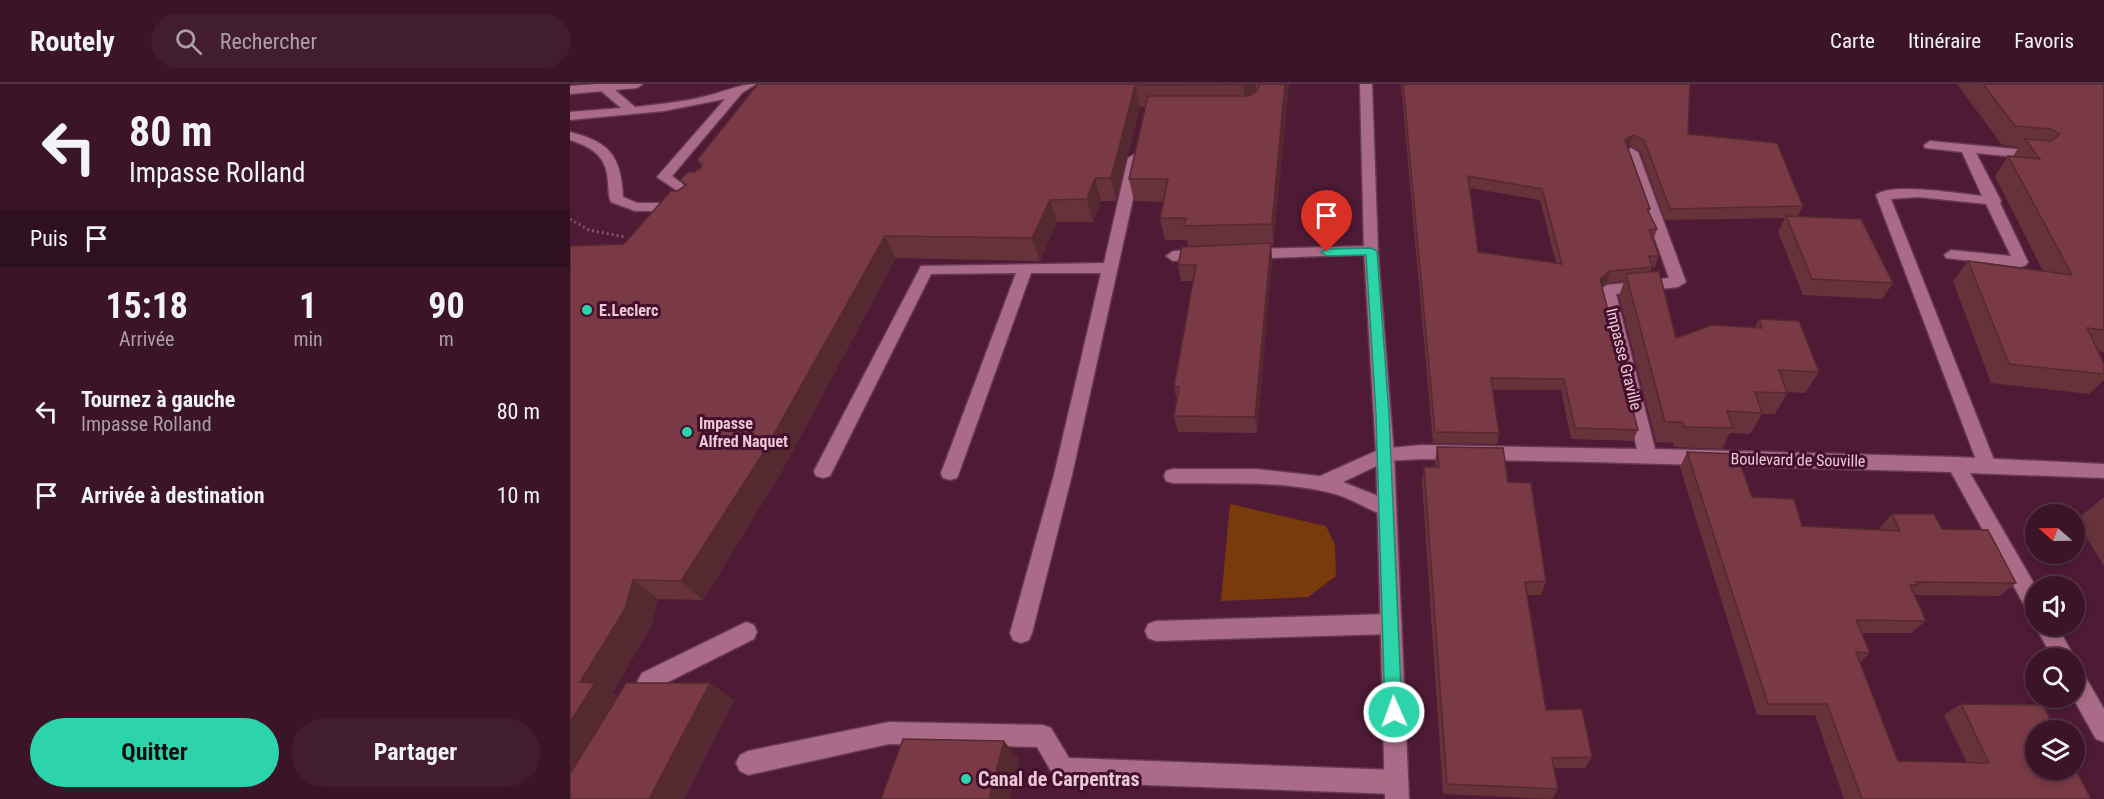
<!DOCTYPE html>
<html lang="fr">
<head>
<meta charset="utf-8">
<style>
	body { margin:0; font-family:"Roboto Condensed",sans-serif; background:#421d30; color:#f1f3f6; height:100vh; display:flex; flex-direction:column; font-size:22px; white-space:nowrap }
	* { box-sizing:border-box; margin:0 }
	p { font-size:20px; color:#ac9ea8 }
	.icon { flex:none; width:33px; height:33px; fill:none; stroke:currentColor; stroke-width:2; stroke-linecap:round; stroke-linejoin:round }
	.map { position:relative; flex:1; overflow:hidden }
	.details { display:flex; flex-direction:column; background:#3b1428; width:570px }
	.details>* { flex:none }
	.top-card { background:#3b1428; color:#f1f3f6; overflow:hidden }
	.needle { width:39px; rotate:290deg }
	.buttons { position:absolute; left:1455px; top:420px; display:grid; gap:12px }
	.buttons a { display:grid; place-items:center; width:60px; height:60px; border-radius:50%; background:#3b1428; box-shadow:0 3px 9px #0003,0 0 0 2px #543345; font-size:30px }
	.pin { position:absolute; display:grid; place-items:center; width:51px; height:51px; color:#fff; margin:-62px -26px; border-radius:50% 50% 50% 0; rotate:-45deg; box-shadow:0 0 6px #0007 }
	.pin .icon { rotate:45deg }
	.me { position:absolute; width:66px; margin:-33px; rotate:358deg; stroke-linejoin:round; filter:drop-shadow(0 0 4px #0008) }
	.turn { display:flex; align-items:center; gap:21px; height:126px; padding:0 30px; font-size:27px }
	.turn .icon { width:78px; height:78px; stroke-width:2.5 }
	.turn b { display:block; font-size:42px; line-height:51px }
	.then { display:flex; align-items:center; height:57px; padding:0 30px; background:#0003; gap:12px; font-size:22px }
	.eta { display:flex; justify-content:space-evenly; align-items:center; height:102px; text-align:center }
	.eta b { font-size:36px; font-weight:700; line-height:42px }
	.button { display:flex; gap:12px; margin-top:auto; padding:12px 30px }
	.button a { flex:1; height:69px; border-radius:36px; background:#2dd4ab; color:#111; font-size:24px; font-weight:700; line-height:69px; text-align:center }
	.button a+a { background:#421d30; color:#f1f3f6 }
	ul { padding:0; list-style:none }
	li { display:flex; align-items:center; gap:18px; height:84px; padding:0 30px }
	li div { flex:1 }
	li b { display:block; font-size:22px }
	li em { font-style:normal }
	header { display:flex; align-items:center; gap:36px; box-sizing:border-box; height:84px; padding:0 30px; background:#3b1428; border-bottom:2px solid #543345 }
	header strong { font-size:28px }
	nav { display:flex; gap:33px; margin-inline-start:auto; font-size:21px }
	.search { width:420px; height:54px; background:#421d30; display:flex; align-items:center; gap:15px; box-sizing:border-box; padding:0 21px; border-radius:33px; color:#ac9ea8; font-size:22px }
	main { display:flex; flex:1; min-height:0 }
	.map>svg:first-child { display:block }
	.green { fill:#793a0c }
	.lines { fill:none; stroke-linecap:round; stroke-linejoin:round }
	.lane-casing { stroke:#673851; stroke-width:3 }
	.street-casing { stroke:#673851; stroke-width:3 }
	.secondary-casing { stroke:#673851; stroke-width:3 }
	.path { stroke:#815269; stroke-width:3; stroke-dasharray:2 3; stroke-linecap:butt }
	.lane { fill:#a96b87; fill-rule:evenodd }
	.street { fill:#a96b87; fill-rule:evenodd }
	.secondary { fill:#a96b87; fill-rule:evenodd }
	.wall { fill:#68323b; fill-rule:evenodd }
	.shaded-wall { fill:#552930 }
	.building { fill:#793a45; stroke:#552930; stroke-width:1.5; fill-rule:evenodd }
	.route { fill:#2dd4ab; stroke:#1d8a6f; stroke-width:1.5 }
	.poi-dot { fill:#2dd4ab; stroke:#440f2c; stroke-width:2 }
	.labels { text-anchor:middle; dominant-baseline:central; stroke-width:6; stroke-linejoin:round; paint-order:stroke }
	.poi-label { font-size:16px; font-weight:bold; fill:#ebc8d6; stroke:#440f2c; text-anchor:start }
	.street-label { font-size:16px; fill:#ebc8d6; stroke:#440f2c }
	.near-poi-label { font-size:20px; font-weight:bold; fill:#ebc8d6; stroke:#440f2c; text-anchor:start }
</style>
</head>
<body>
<header>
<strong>Routely</strong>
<div class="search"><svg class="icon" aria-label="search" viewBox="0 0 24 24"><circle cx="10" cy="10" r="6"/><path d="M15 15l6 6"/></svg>Rechercher</div>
<nav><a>Carte</a><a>Itinéraire</a><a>Favoris</a></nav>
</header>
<main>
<section class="details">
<div class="top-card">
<div class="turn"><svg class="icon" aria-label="left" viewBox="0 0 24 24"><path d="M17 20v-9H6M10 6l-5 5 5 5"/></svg><div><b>80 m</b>Impasse Rolland</div></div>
<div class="then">Puis<svg class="icon" aria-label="arrive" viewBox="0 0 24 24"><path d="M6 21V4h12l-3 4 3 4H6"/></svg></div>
</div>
<div class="eta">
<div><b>15:18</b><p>Arrivée</p></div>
<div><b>1</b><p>min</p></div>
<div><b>90</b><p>m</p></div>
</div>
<ul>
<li><svg class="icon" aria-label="left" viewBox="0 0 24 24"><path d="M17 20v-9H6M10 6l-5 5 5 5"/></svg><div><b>Tournez à gauche</b><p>Impasse Rolland</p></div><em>80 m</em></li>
<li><svg class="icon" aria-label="arrive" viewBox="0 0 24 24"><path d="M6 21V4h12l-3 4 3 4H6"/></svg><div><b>Arrivée à destination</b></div><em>10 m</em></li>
</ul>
<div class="button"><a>Quitter</a><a>Partager</a></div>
</section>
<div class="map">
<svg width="1534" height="715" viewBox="0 0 1534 715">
	<rect width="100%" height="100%" fill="#4f1a36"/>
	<polygon class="green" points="660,420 756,442 765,461 766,492 738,513 651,517"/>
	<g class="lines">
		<defs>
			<g id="lane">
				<path d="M30,0H38L65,23C90,20 116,18 140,11C157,7 169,0 186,0L172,9L102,92L110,98L143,101L145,104L138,108L106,106L87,93L155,15L94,27L0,36V28L51,24L30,6Z"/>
				<path d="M0,48C40,58 51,72 53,113L67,119H109L116,123L109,127H65L41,118C38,112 39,106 38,99C37,73 24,64 0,56Z"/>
				<path d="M1360,57L1467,67L1474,71L1467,75L1406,69L1431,117L1430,119L1458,178L1456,181L1451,183L1376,174L1374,171L1381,166L1441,172L1416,120L1348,113L1321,115L1426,381L1424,386L1417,388L1410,386L1408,381L1306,111C1319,98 1393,110 1412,112L1392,68L1355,64L1354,61Z"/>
				<polygon points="565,70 572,74 502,391 462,549 459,556 451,559 443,556 440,549 484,391 531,189 461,189 389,389 387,394 380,396 373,394 371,389 446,189 361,190 260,392 253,394 246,392 244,387 351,182 534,179 558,74"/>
				<polygon points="801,162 808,167 806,170 677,175 670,170 677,165"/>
				<polygon points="635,166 640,168 642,171 640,174 603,177 596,172 603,167"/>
				<path d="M815,363L821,365L824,370L821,375L773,398L823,418L826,424L823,430L816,432C798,426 783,415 765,410C713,396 656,400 603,399L596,397L594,392L596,387L603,385H686L750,392Z"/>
				<polygon points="821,530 828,533 832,540 828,547 821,550 586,557 578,554 575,547 578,540 586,537"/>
				<polygon points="176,538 184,541 187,548 184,555 88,603 75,626 67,629 59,626 56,618 72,589"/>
				<polygon points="319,638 473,641 481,644 499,674 826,686 834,690 838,698 834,706 826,710 493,698 485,694 467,663 319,660 178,691 170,687 166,679 170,671 178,667"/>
			</g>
			<g id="street">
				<polygon points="27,0 73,0 67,4 0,10 0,2"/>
				<polygon points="1061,64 1068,68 1116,198 1108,203 1046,210 1085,365 1386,373 1534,380 1534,394 1400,389 1466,503 1466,532 1459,530 1381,388 1022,378 852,375 815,377 809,375 806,370 809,365 852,361 1067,365 1029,206 1037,201 1099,194 1054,68"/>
				<polygon points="1465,542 1487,542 1505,574 1504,575 1483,574"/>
				<polygon points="1504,584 1512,587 1534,625 1534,658 1526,655 1503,614"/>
			</g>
			<polygon id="secondary" points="790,0 802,0 808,167 824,370 839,715 815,715 806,370 794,167"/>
		</defs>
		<use href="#lane" class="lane-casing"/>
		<use href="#street" class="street-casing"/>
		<use href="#secondary" class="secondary-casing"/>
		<polyline class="path" points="0,135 19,146 55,153"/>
		<use href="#lane" class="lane"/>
		<use href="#street" class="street"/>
		<use href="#secondary" class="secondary"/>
	</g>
	<g class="wall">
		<polygon points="188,0 719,0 703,162 701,162 702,176 687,349 608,348 604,332 607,317 604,303 623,197 611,197 608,181 618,162 617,156 595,156 590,134 594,118 564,117 559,95 575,23 570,23 546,117 531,117 523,138 487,138 470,177 326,174 212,387 133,516 88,515 81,543 42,609 48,612 164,616 114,715 0,715 54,160 107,107 114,102 110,96 132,83 127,76"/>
		<path d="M831,0H1120L1118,50L1233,122L1228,132L1323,199L1312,215L1233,211L1208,148L1215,134L1095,136L1070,67L1060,62L1058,63L1080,125L1079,128L1087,145L1083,157L1089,172L1085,183H1082L1080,188L1106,254L1185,243L1189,235L1249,288L1235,309L1217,308V309L1205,330H1192L1180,350L1160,349L1152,365L1104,363L1103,359L1086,358L1049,212L1054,197L1037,199L1032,202L1068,346L1063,357L1001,355L991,306H923L929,349L927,360L863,359ZM900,104L970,116L986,179L908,168Z"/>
		<polygon points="1387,0 1534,0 1534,268 1528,267 1534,280 1534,296 1519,310 1421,299 1383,197 1398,177 1473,187 1425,92 1438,72 1443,72 1449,63 1432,61"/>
		<polygon points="867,363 938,398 976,497 971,511 957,511 976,626 1022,673 1015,684 984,684 988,705 982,715 873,710 852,398 854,383 866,383 865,377"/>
		<polygon points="1117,368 1182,413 1232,442 1311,446 1310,443 1322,430 1372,445 1446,499 1430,512 1344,511 1356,537 1341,549 1292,549 1300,569 1290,578 1328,677 1397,679 1374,631 1391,620 1521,715 1274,715 1245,631 1187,631 1110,383"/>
		<polygon points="1533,414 1534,414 1534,482 1506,436"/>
	</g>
	<g class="shaded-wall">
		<polygon points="673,0 686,0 686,7 681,9 675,22"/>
		<polygon points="715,0 719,0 703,162 702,140"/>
		<polygon points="565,2 570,23 546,117 541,94"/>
		<polygon points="1063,51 1060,62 1052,67 1055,56"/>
		<polygon points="525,94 531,117 523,138 517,115"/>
		<polygon points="480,116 487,138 470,177 462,154"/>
		<polygon points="315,152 326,174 212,387 133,516 111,497"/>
		<polygon points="701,159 702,176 687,349 685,333"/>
		<polygon points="1040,187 1037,199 1027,207 1030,195"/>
		<polygon points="63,496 88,515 81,543 42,609 53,616 0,702 0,638 10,598"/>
		<polygon points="140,599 164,616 114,715 79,715"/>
		<polygon points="434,657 450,676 440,715 419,715"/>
	</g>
	<g class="building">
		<polygon points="188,0 673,0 565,2 541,94 525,94 517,115 480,116 462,154 315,152 195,366 111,497 63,496 55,525 10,598 25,599 0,638 0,162 54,160 101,107 107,107 116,101 110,96 118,88 124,88 131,84 132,80 127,76"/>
		<polygon points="690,0 715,0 702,140 614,142 616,134 590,134 598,95 559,95 578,12 679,12 687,7"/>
		<path d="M833,0H1120L1118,50L1207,59L1233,122L1100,125L1074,56L1063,51L1055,56L1080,125H1077L1087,145L1079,146L1089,172H1079L1082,183L1040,187L1030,195L1068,346L1005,344L994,295L921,294L929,349L865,348ZM898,92L972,105L992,180L908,168Z"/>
		<polygon points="1413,0 1534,0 1534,246 1517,244 1534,280 1534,290 1439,280 1398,177 1502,191 1438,72 1470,75 1455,55 1481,57 1490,50 1481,45 1445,42"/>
		<polygon points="1216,132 1291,135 1323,199 1242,195"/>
		<polygon points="701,159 685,333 604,332 609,303 604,303 626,181 608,181 612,163"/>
		<polygon points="1089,187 1106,254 1142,241 1192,244 1189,235 1229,237 1249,288 1209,286 1217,309 1185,308 1192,329 1157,327 1163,344 1115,343 1113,338 1095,338 1056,190"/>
		<polygon points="867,363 933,364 938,398 961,399 976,497 955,498 976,626 1012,625 1022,673 982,674 988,705 877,700 854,383 869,383"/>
		<polygon points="1117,368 1167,370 1182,413 1224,415 1232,442 1330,447 1322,430 1364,430 1372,445 1418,446 1446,499 1346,498 1348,501 1340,501 1356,537 1286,536 1300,569 1286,568 1328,677 1419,679 1391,620 1473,621 1486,646 1466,646 1466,686 1504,686 1504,682 1521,715 1292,715 1257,620 1198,620"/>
		<polygon points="56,599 140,599 79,715 0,715 0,690"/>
		<polygon points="333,655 434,657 419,715 311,715"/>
	</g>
	<polygon class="route" points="801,164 807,167 819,330 832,628 830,634 824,637 818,634 815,628 806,330 796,171 757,172 751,168 757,165"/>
	<g class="poi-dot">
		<circle cx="17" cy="226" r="6"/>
		<circle cx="117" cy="348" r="6"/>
		<circle cx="396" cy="695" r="6"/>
	</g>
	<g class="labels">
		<g class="poi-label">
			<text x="29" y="226">E.Leclerc</text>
			<text x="129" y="339">Impasse<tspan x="129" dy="18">Alfred Naquet</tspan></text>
		</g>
		<g class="street-label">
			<text transform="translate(1054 275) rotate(76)">Impasse Graville</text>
			<text transform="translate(1228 376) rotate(1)">Boulevard de Souville</text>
		</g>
		<g class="near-poi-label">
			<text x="408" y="695">Canal de Carpentras</text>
		</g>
	</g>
</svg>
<div class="buttons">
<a><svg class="needle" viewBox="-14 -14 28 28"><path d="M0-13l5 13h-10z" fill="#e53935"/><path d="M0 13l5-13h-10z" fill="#ac9ea8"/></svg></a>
<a><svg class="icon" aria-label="sound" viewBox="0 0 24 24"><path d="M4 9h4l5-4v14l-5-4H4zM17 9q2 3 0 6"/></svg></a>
<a><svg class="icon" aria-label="search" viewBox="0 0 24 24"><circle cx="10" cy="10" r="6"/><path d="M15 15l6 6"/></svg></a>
<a><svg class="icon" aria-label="layers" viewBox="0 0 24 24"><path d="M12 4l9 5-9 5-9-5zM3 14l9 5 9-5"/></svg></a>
</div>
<div class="pin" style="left:757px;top:168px;background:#d93025"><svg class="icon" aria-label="arrive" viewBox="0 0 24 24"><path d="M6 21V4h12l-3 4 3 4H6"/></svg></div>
<svg class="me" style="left:824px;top:628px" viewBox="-20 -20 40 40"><circle r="17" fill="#2dd4ab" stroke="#fff" stroke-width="3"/><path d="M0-11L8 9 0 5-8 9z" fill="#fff"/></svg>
</div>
</main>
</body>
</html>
